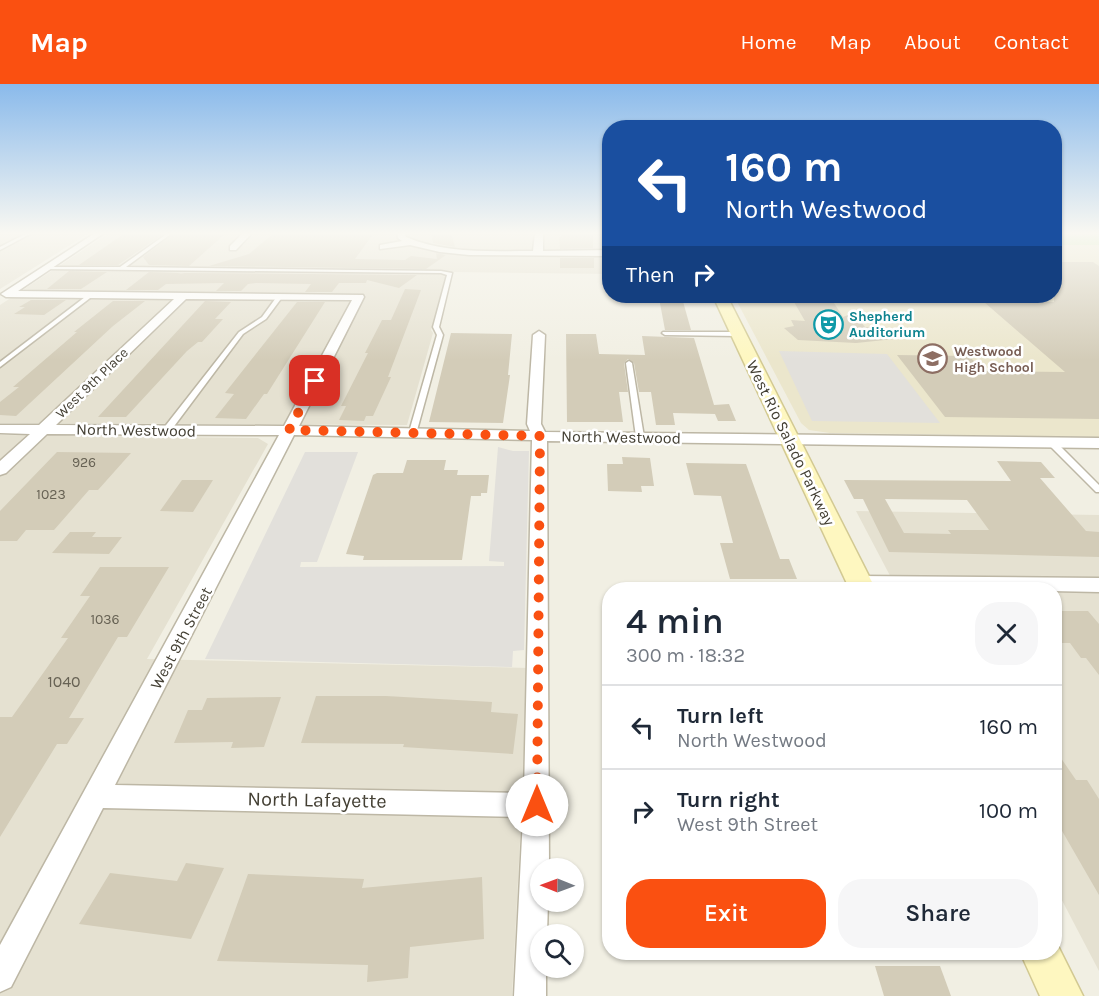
<!DOCTYPE html>
<html lang="en">
<head>
<meta charset="utf-8">
<style>
	body { margin:0; font-family:Karla,sans-serif; background:#f6f6f7; color:#1f2937; height:100vh; display:flex; flex-direction:column; font-size:22px; white-space:nowrap }
	* { box-sizing:border-box; margin:0 }
	p { font-size:20px; color:#747a83 }
	.icon { flex:none; width:33px; height:33px; fill:none; stroke:currentColor; stroke-width:2; stroke-linecap:round; stroke-linejoin:round }
	.map { position:relative; flex:1; overflow:hidden }
	.details { position:absolute; left:602px; top:498px; width:460px; height:378px; display:flex; flex-direction:column; background:#fff; border-radius:24px; box-shadow:0 2px 4px #0004 }
	.details>* { flex:none }
	.banner { position:absolute; left:602px; top:36px; width:460px; height:183px; border-radius:24px; box-shadow:0 2px 4px #0004; background:#1a4fa0; color:#fff; overflow:hidden }
	.needle { width:39px; rotate:271deg }
	.tools { position:absolute; left:530px; top:774px; display:grid; gap:12px }
	.tools a { display:grid; place-items:center; width:54px; height:54px; border-radius:50%; background:#fff; box-shadow:0 2px 4px #0004; font-size:30px }
	.pin { position:absolute; display:grid; place-items:center; width:51px; height:51px; color:#fff; margin:-26px; border-radius:12px; box-shadow:0 3px 9px #0006 }
	.me { position:absolute; width:66px; margin:-33px; rotate:0deg; stroke-linejoin:round; filter:drop-shadow(0 0 4px #0008) }
	.turn { display:flex; align-items:center; gap:21px; height:126px; padding:0 24px; font-size:27px }
	.turn .icon { width:78px; height:78px; stroke-width:2.5 }
	.turn b { display:block; font-size:42px; line-height:51px }
	.then { display:flex; align-items:center; height:57px; padding:0 24px; background:#0003; gap:12px; font-size:22px }
	.round { display:grid; place-items:center; flex:none; width:63px; height:63px; border-radius:24px; background:#f6f6f7 }
	.headline { display:flex; align-items:center; justify-content:space-between; height:102px; padding:0 24px }
	h1 { font-size:36px; font-weight:600; line-height:45px }
	.primary-button { display:flex; gap:12px; margin-top:auto; padding:12px 24px }
	.primary-button a { flex:1; height:69px; border-radius:24px; background:#fa5011; color:#fff; font-size:24px; font-weight:600; line-height:69px; text-align:center }
	.primary-button a+a { background:#f6f6f7; color:#1f2937 }
	ul { padding:0; list-style:none }
	li { display:flex; align-items:center; gap:18px; height:84px; padding:0 24px; border-top:2px solid #e0e1e3 }
	li div { flex:1 }
	li b { display:block; font-size:22px }
	li em { font-style:normal }
	header { display:flex; align-items:center; gap:36px; box-sizing:border-box; height:84px; padding:0 30px; background:#fa5011; color:#fff }
	header strong { font-size:28px }
	nav { display:flex; gap:33px; margin-inline-start:auto; font-size:21px }
	.map>svg:first-child { display:block }
	.residential { fill:#e5e1d1 }
	.education { fill:#ebe6cc }
	.green { fill:#c4e6ab }
	.parking { fill:#e2e0db }
	.building { fill:#d3ccb8; fill-rule:evenodd }
	.lines { fill:none; stroke-linecap:round; stroke-linejoin:round }
	.service-casing { stroke:#bdb7a5; stroke-width:3 }
	.minor-casing { stroke:#bdb7a5; stroke-width:3 }
	.secondary-casing { stroke:#d2c992; stroke-width:3 }
	.service { fill:#fff; fill-rule:evenodd }
	.minor { fill:#fff; fill-rule:evenodd }
	.secondary { fill:#fef7c0; fill-rule:evenodd }
	.route { stroke:#fa5011; stroke-width:10; stroke-dasharray:0 18 }
	.labels { text-anchor:middle; dominant-baseline:central; stroke-width:5; stroke-linejoin:round; paint-order:stroke }
	.far-culture-label { font-size:14px; font-weight:bold; fill:#0d838f; stroke:#fff; text-anchor:start }
	.far-education-label { font-size:14px; font-weight:bold; fill:#785e54; stroke:#fff; text-anchor:start }
	.far-street-label { font-size:14px; fill:#433f33; stroke:#fff }
	.number-label { font-size:14px; fill:#676254 }
	.street-label { font-size:16px; fill:#433f33; stroke:#fff }
	.near-number-label { font-size:16px; fill:#676254 }
	.near-street-label { font-size:20px; fill:#433f33; stroke:#fff }
</style>
</head>
<body>
<header>
<strong>Map</strong>
<nav><a>Home</a><a>Map</a><a>About</a><a>Contact</a></nav>
</header>
<div class="map">
<svg width="1099" height="912" viewBox="0 0 1099 912">
	<rect width="100%" height="100%" fill="#f1efe3"/>
	<g class="residential">
		<polygon points="0,149 89,149 0,205"/>
		<polygon points="109,149 609,149 609,190 454,188 431,246 433,249 407,341 0,339 0,221"/>
		<polygon points="0,351 258,354 268,360 147,575 529,584 512,912 0,912"/>
		<polygon points="856,427 1099,431 1099,887 1055,803 1054,506 897,505"/>
	</g>
	<polygon class="education" points="1055,149 1099,149 1099,353 830,349 809,346 801,339 734,212 1054,212"/>
	<polygon class="green" points="1055,149 1095,149 1099,151 1099,161 1055,161"/>
	<g class="parking">
		<polygon points="779,267 887,270 940,339 812,337"/>
		<polygon points="498,363 513,367 529,367 524,566 513,567 512,583 205,575 305,368 358,368 317,478 301,478 300,483 504,482 504,478 489,477"/>
	</g>
	<g class="building">
		<polygon points="125,149 165,149 118,181 79,181"/>
		<polygon points="174,149 226,149 189,182 149,181 143,173"/>
		<polygon points="274,149 374,149 355,175 405,176 411,172 437,175 436,169 446,171 426,185 209,182 249,170"/>
		<polygon points="431,149 451,149 455,163 433,159"/>
		<polygon points="562,149 593,149 593,164 560,165 559,153 561,153"/>
		<rect x="560" y="174" width="34" height="10"/>
		<polygon points="1054,178 1093,178 1099,182 1099,335 945,333 897,271 969,272 984,287 1065,288 984,218 1054,218"/>
		<polygon points="69,187 107,188 81,205 47,205"/>
		<polygon points="149,188 181,189 178,190 185,189 417,191 399,204 367,196 366,199 339,199 332,208 305,208 311,200 256,199 248,200 241,207 216,207 224,199 166,200 158,206 126,206"/>
		<polygon points="405,205 421,206 388,293 391,293 373,332 366,332 364,337 339,336 346,322 341,322 368,269 365,269 382,236 391,236"/>
		<polygon points="659,214 682,214 691,246 665,246"/>
		<polygon points="31,216 66,216 44,231 14,230 25,223 19,223"/>
		<polygon points="113,217 145,217 113,242 16,332 0,331 0,318 19,303 13,303 77,248 74,248"/>
		<polygon points="205,217 231,218 215,235 223,235 202,258 198,258 187,267 126,333 98,333"/>
		<polygon points="297,218 325,218 267,310 264,310 246,335 215,334 234,310 225,309"/>
		<polygon points="794,218 834,219 843,233 848,231 860,237 865,243 904,248 904,254 856,259 798,256 784,244 794,242 791,236 805,237"/>
		<polygon points="451,249 512,250 508,291 510,291 503,339 429,338"/>
		<polygon points="566,250 596,250 599,270 645,271 642,252 694,254 714,321 729,320 736,337 718,337 715,330 673,329 675,341 656,341 651,308 639,308 634,279 628,275 624,279 628,308 619,308 623,338 567,338"/>
		<polygon points="57,368 131,369 98,406 89,406 54,446 26,446 17,457 0,457 0,427"/>
		<polygon points="622,373 650,374 654,402 641,402 642,408 608,407 607,380 623,380"/>
		<polygon points="407,376 446,376 444,386 458,386 457,391 489,391 487,409 481,409 481,412 471,412 462,476 363,476 364,472 346,470 373,391 377,389 403,389"/>
		<path d="M997,377L1041,378L1055,394H1040L1086,447L1099,448V473L889,468L863,415H854L844,396L1011,397ZM885,415L967,416L989,446H948L951,450L904,449Z"/>
		<polygon points="686,379 746,380 780,475 789,475 797,495 730,495 720,459 733,459 721,412 694,411"/>
		<polygon points="182,396 213,396 193,428 160,427"/>
		<polygon points="70,448 96,448 92,453 122,453 109,470 52,469"/>
		<polygon points="100,483 169,483 127,553 118,553 69,634 84,634 67,660 57,660 0,753 0,633 12,633 68,554 61,554 90,512 80,512"/>
		<polygon points="1054,527 1088,527 1099,540 1099,591 1086,574 1081,574 1070,559 1060,559 1054,551"/>
		<polygon points="316,612 386,612 492,618 491,628 518,630 513,670 403,663 404,660 301,659"/>
		<polygon points="281,613 264,663 231,664 233,658 174,659 188,626 202,626 207,614"/>
		<polygon points="1054,664 1076,696 1087,696 1099,715 1099,811 1054,733"/>
		<polygon points="186,779 224,784 191,855 79,840 110,789 177,797"/>
		<polygon points="248,790 364,795 362,804 482,793 484,855 410,863 408,894 367,898 368,881 217,877"/>
		<polygon points="875,882 940,882 951,912 884,912"/>
	</g>
	<g class="lines">
		<defs>
			<g id="service">
				<polygon points="27,149 32,149 0,166 0,163"/>
				<polygon points="168,149 172,149 126,183 441,187 452,189 439,243 443,251 416,350 413,350 409,348 437,251 433,243 447,191 441,189 46,185 44,184 46,183 120,183"/>
				<polygon points="89,210 94,211 0,283 0,278"/>
				<polygon points="278,211 283,212 266,235 243,250 169,349 163,349 163,345 239,248 262,233"/>
				<polygon points="663,248 738,248 741,250 738,252 665,251 662,249"/>
				<polygon points="629,277 632,279 644,353 640,355 636,353 626,279"/>
				<polygon points="1049,357 1055,357 1099,401 1099,408 1096,408 1049,361"/>
			</g>
			<g id="minor">
				<path d="M95,149H104L18,207L363,211L364,213L299,342L530,347L527,340L533,251L539,247L545,251L541,340L545,348L1099,354V364L547,357L549,784H540V818H548L547,850H540V884H546V912H514L523,733L103,724L11,903L0,908V861L279,351L47,350L6,389L0,391V377L30,350L0,349V341H39L174,215L6,213L1,210ZM186,215L352,216L284,342L56,341ZM294,351L532,356L524,709L115,701Z"/>
				<polygon points="243,149 252,149 236,166 230,166 230,162"/>
				<path d="M397,149H405L406,153C445,170 491,167 533,167L535,149H543V167L609,166V172L469,171L440,168L410,161L380,165V161L402,157L398,154Z"/>
				<polygon points="859,492 1099,494 1099,508 852,503 849,498 852,493"/>
			</g>
			<g id="secondary">
				<polygon points="713,212 727,212 876,506 850,506"/>
				<polygon points="1054,854 1083,912 1040,912 1020,868 1054,868"/>
			</g>
		</defs>
		<use href="#service" class="service-casing"/>
		<use href="#minor" class="minor-casing"/>
		<use href="#secondary" class="secondary-casing"/>
		<use href="#service" class="service"/>
		<use href="#minor" class="minor"/>
		<use href="#secondary" class="secondary"/>
	</g>
	<linearGradient id="sky" x2="0" y2="1"><stop stop-color="#8abaeb"/><stop offset="0.54" stop-color="#f9f8f2"/><stop offset="1" stop-color="#f9f8f2" stop-opacity="0"/></linearGradient>
	<rect width="1099" height="276" fill="url(#sky)"/>
	<g class="lines">
		<polyline class="route" points="315,297 289,346 540,352 537,721"/>
	</g>
	<defs>
		<symbol id="theatre-ring" viewBox="-11 -11 22 22"><circle r="9.5" fill="#fff" stroke="#0f9aa8" stroke-width="1.5"/><path d="M-5-5.5Q0-4 5-5.5V0Q5 5 0 6Q-5 5-5 0ZM-3.3-2.5H-1v1.5H-3.3ZM1-2.5H3.3v1.5H1ZM-2.8 1Q0 5.5 2.8 1Z" fill="#0f9aa8"/></symbol>
		<symbol id="school-ring" viewBox="-11 -11 22 22"><circle r="9.5" fill="#fff" stroke="#8d6e63" stroke-width="1.5"/><path d="M0-5L7-2L0 1L-7-2ZM-4 1L0 2.5L4 1V4Q0 6-4 4Z" fill="#8d6e63"/></symbol>
	</defs>
	<g fill-rule="evenodd">
		<use href="#theatre-ring" x="812" y="224" width="33" height="33"/>
		<use href="#school-ring" x="916" y="258" width="33" height="33"/>
	</g>
	<g class="labels">
		<g class="far-culture-label">
			<text x="849" y="232">Shepherd<tspan x="849" dy="16">Auditorium</tspan></text>
		</g>
		<g class="far-education-label">
			<text x="954" y="267">Westwood<tspan x="954" dy="16">High School</tspan></text>
		</g>
		<g class="far-street-label">
			<text transform="translate(92 299) rotate(-44)">West 9th Place</text>
		</g>
		<g class="number-label">
			<text x="84" y="378">926</text>
			<text x="51" y="410">1023</text>
			<text x="105" y="535">1036</text>
		</g>
		<g class="street-label">
			<text transform="translate(136 346) rotate(1)">North Westwood</text>
			<text transform="translate(621 353) rotate(1)">North Westwood</text>
			<text transform="translate(791 359) rotate(64)">West Rio Salado Parkway</text>
			<text transform="translate(181 554) rotate(-62)">West 9th Street</text>
		</g>
		<g class="near-number-label">
			<text x="64" y="597">1040</text>
		</g>
		<g class="near-street-label">
			<text transform="translate(317 716) rotate(1)">North Lafayette</text>
		</g>
	</g>
</svg>
<div class="tools">
<a><svg class="needle" viewBox="-14 -14 28 28"><path d="M0-13l5 13h-10z" fill="#e53935"/><path d="M0 13l5-13h-10z" fill="#747a83"/></svg></a>
<a><svg class="icon" aria-label="search" viewBox="0 0 24 24"><circle cx="10" cy="10" r="6"/><path d="M15 15l6 6"/></svg></a>
</div>
<div class="pin" style="left:315px;top:297px;background:#d93025"><svg class="icon" aria-label="arrive" viewBox="0 0 24 24"><path d="M6 21V4h12l-3 4 3 4H6"/></svg></div>
<svg class="me" style="left:537px;top:721px" viewBox="-20 -20 40 40"><circle r="19" fill="#fff"/><path d="M0-13L10 11 0 6-10 11z" fill="#fa5011"/></svg>
<div class="banner">
<div class="turn"><svg class="icon" aria-label="left" viewBox="0 0 24 24"><path d="M17 20v-9H6M10 6l-5 5 5 5"/></svg><div><b>160 m</b>North Westwood</div></div>
<div class="then">Then<svg class="icon" aria-label="right" viewBox="0 0 24 24"><path d="M7 20v-9h11M14 6l5 5-5 5"/></svg></div>
</div>
<section class="details">
<div class="headline"><div><h1>4 min</h1><p>300 m · 18:32</p></div><a class="round"><svg class="icon" aria-label="close" viewBox="0 0 24 24"><path d="M6 6l12 12M18 6L6 18"/></svg></a></div>
<ul>
<li><svg class="icon" aria-label="left" viewBox="0 0 24 24"><path d="M17 20v-9H6M10 6l-5 5 5 5"/></svg><div><b>Turn left</b><p>North Westwood</p></div><em>160 m</em></li>
<li><svg class="icon" aria-label="right" viewBox="0 0 24 24"><path d="M7 20v-9h11M14 6l5 5-5 5"/></svg><div><b>Turn right</b><p>West 9th Street</p></div><em>100 m</em></li>
</ul>
<div class="primary-button"><a>Exit</a><a>Share</a></div>
</section>
</div>
</body>
</html>
